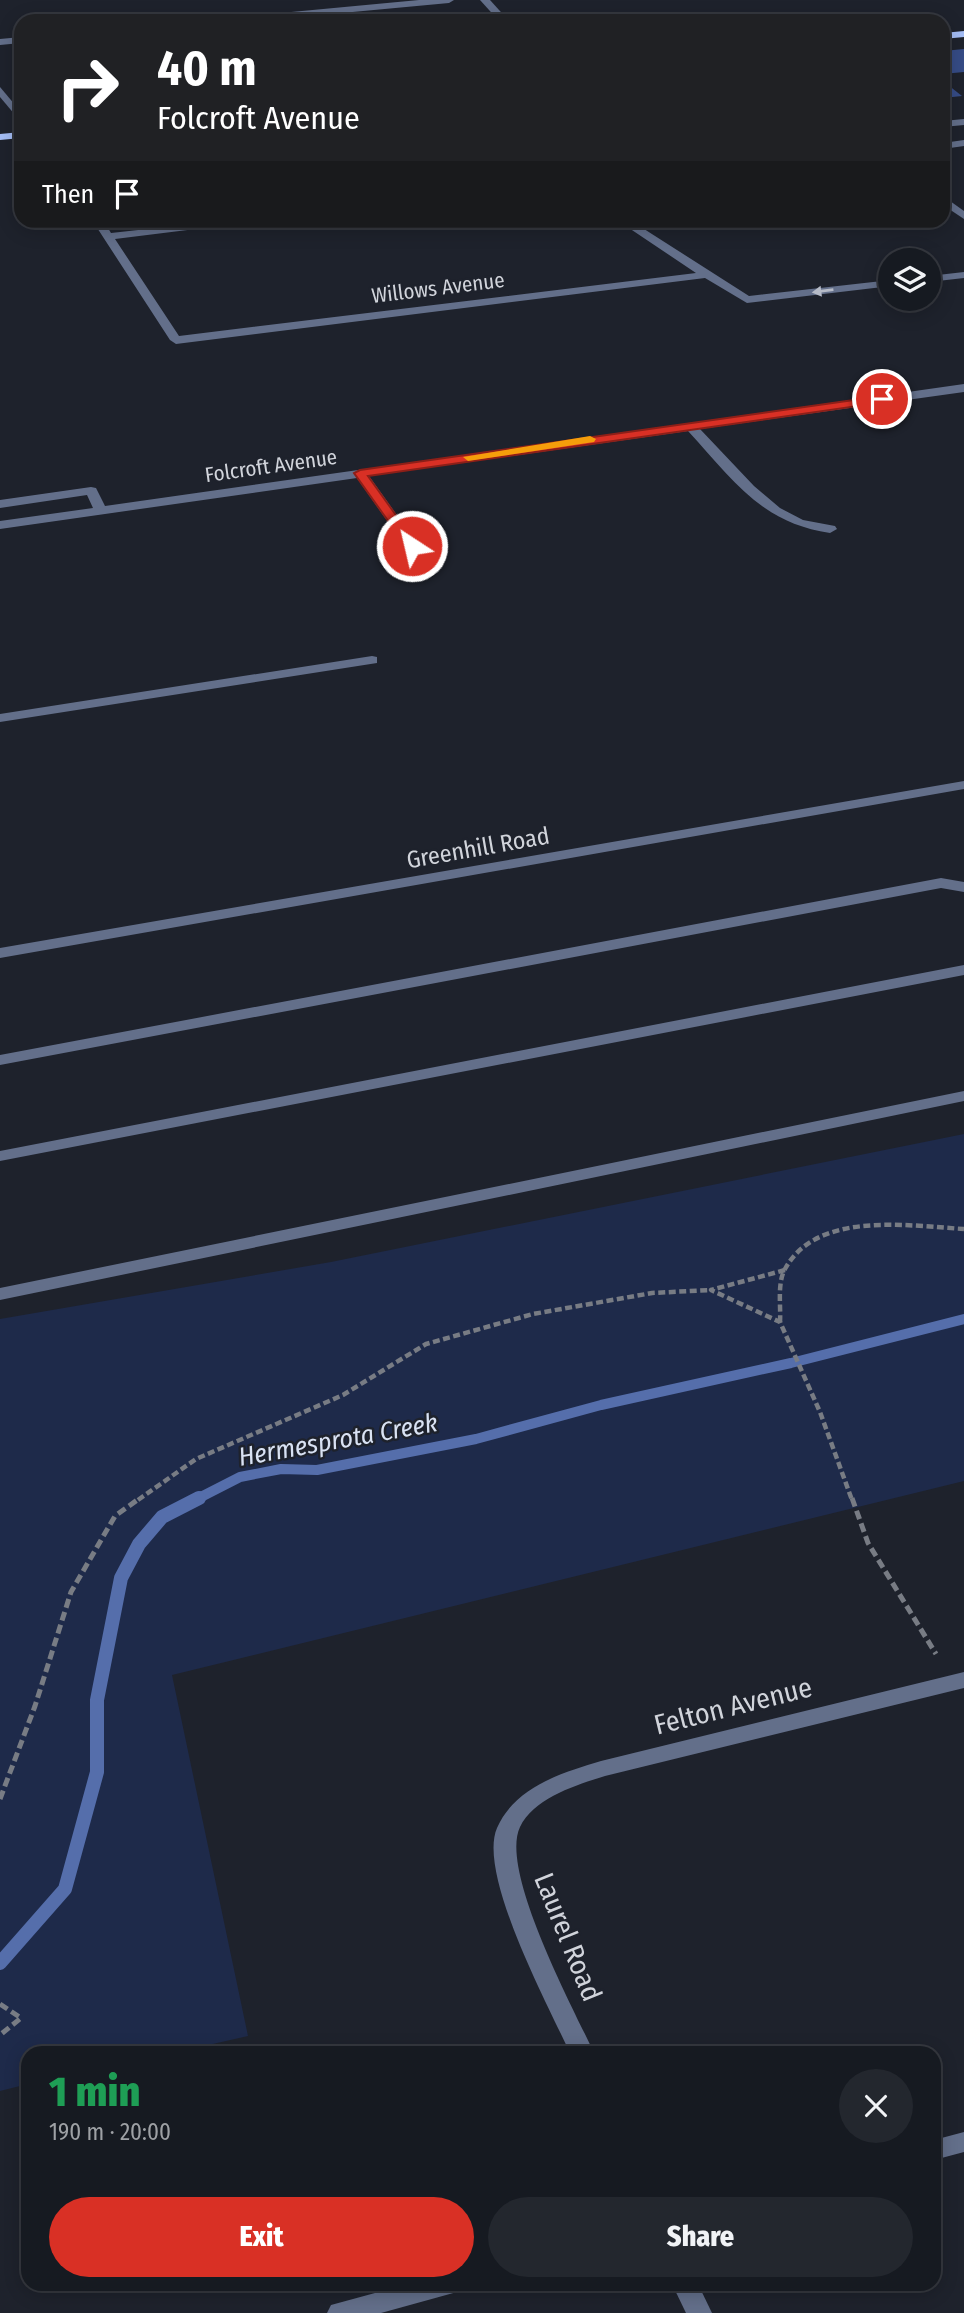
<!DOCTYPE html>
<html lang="en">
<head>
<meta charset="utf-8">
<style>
	body { margin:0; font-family:"Fira Sans Condensed",sans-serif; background:#23272e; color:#f1f3f6; height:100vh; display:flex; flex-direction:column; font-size:26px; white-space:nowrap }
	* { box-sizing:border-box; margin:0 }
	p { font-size:23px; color:#9ea1a5 }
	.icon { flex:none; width:38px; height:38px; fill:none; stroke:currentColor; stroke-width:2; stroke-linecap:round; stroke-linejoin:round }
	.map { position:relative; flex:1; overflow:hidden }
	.details { position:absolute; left:21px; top:2046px; width:920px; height:245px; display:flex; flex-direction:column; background:#161a21; border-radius:21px; box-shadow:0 4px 18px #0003,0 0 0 2px #35383f }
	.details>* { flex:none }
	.hud { position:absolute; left:14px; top:14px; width:936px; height:214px; border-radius:21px; box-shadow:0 4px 18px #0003,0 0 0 2px #35383f; background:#202124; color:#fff; overflow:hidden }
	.tools { position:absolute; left:878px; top:248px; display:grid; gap:14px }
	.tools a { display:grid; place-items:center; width:63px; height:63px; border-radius:50%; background:#161a21; box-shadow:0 4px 18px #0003,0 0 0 2px #35383f; font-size:35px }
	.pin { position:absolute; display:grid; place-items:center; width:60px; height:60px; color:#fff; margin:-30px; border:4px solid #fff; border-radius:50%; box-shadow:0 2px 7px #0007 }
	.me { position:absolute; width:77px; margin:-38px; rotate:325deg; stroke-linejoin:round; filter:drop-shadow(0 0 5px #0008) }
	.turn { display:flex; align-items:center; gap:24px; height:147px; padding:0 28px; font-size:32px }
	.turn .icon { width:91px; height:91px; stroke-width:2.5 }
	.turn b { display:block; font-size:49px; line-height:60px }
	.then { display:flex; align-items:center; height:66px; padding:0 28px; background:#0003; gap:14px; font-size:26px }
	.round { display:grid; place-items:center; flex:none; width:74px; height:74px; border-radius:37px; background:#23272e }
	.summary { display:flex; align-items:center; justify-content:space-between; height:119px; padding:0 28px }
	h1 { font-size:42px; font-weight:800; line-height:52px; color:#1e9e55 }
	.action { display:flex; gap:14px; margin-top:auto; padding:14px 28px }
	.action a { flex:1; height:80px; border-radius:42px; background:#d93025; color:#fff; font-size:28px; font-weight:800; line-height:80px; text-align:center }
	.action a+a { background:#23272e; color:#f1f3f6 }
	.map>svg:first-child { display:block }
	.green { fill:#1e2a4a }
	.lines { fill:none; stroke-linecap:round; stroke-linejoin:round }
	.stream-far1 { stroke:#556eab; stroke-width:10 }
	.stream { stroke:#556eab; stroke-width:14 }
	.building { fill:#364c86 }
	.path-far1 { stroke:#787c84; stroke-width:4.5; stroke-dasharray:7 3.5; stroke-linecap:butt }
	.path { stroke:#787c84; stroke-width:5; stroke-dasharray:9 4.5; stroke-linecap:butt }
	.minor { fill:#636f8a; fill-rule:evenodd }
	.major { fill:#a4bdf5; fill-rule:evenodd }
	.oneway { fill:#b6bbc7 }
	.route { fill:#d93025; stroke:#8d1f18; stroke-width:2 }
	.slow { fill:#f59e0b }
	.labels { text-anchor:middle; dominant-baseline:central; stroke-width:5; stroke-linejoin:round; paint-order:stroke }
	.far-street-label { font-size:21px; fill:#d1d4db; stroke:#1e222c }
	.street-label { font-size:24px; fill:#d1d4db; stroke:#1e222c }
	.water-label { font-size:26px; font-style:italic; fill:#d9e2f3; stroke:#1e222c }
	.near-street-label { font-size:28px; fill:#d1d4db; stroke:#1e222c }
</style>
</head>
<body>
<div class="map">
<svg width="964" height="2313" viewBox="0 0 964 2313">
	<rect width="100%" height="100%" fill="#1e222c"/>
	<polygon class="green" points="964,1134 964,1481 172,1675 248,2036 173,2053 28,2053 28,2084 0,2091 0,1319 331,1262"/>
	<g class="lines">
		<polyline class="stream-far1" points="195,1500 240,1477 281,1469 317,1470 476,1439 601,1405 791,1363 964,1319"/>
		<polyline class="stream" points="0,1963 65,1889 97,1772 97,1700 121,1578 139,1544 162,1517 199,1498"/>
	</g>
	<g class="building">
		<polygon points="964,49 964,72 943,74 943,51"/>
		<polygon points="943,81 962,96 943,98"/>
	</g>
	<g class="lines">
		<g class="path-far1">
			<polyline points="785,1270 711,1290 780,1322 820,1412 852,1500"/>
			<path d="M780,1322C781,1306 777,1283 785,1269C817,1210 909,1226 964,1229"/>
			<polyline points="138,1500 196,1459 343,1395 426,1344 533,1314 652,1293 711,1290"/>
		</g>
		<g class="path">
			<polyline points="852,1498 868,1543 936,1654"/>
			<polyline points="0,1799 35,1706 71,1592 115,1516 140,1498"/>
			<polyline points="0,2004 21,2018 0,2035"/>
		</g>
		<g class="minor">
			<polygon points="419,0 454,0 449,3 256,21 221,21 226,18"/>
			<polygon points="480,0 490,0 509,21 499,21"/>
			<polygon points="21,37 21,43 0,45 0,39"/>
			<polygon points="0,87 21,112 21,122 0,97"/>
			<polygon points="964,119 964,125 943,127 943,121"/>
			<polygon points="964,140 964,146 943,149 943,143"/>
			<polygon points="943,196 964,211 964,219 943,205"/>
			<polygon points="92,220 103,220 111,233 229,220 269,220 115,239 179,336 696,273 617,220 630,220 749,296 891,280 891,286 747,303 705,278 176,344 170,340"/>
			<polygon points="964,272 964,278 929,282 929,276"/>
			<path d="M964,384V392L700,429L754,486L780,508L803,520L835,526L837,529L830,533C761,523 732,479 688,431L369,476L419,546L412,550L407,549L357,478L0,529V521L93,508L87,495L0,508V500L91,487L96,488L105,506Z"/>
			<polygon points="372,656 377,657 377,663 0,722 0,714"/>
			<polygon points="964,781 964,789 0,958 0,948"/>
			<polygon points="941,878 964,882 964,892 941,888 0,1065 0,1055"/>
			<polygon points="964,965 964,975 0,1161 0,1151"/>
			<polygon points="964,1091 964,1101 0,1300 0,1288"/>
			<path d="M964,1672V1688L605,1776C576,1785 534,1798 520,1827C499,1871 574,2009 594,2053H570C549,2007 477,1874 497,1828C515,1787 561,1773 601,1761Z"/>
			<polygon points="964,2132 964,2152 934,2160 934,2140"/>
			<polygon points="408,2284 461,2284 457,2292 381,2313 327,2313 331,2305"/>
			<polygon points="672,2284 698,2284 712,2313 686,2313"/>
		</g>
		<g class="major">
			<polygon points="964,31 964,37 943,39 943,33"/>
			<polygon points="21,132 21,138 0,140 0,134"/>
		</g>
	</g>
	<defs><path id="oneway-solid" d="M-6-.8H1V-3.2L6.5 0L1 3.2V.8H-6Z" transform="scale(1.75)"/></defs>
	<use class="oneway" href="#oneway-solid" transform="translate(823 291) rotate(173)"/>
	<polygon class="route" points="882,396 886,397 886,402 368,476 418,546 412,550 408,549 354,473 360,470"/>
	<polygon class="slow" points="590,436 596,439 594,442 468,461 463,457"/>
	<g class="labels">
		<g class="far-street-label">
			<text transform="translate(438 288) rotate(-7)">Willows Avenue</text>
			<text transform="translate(271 466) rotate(-8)">Folcroft Avenue</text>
		</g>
		<g class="street-label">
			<text transform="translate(478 848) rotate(-10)">Greenhill Road</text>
		</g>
		<g class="water-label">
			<text transform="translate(338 1440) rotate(-10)">Hermesprota Creek</text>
		</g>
		<g class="near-street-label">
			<text transform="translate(733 1706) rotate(-14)">Felton Avenue</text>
			<text transform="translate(568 1937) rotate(68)">Laurel Road</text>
		</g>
	</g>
</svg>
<div class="tools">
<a><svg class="icon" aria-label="layers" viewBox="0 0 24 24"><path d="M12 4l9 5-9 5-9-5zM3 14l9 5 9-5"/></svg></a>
</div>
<div class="pin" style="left:882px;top:399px;background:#d93025"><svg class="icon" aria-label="arrive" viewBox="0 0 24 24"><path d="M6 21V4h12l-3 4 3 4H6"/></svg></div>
<svg class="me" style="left:412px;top:546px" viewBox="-20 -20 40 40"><circle r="17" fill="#d93025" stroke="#fff" stroke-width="3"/><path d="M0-11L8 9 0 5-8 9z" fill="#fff"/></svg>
<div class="hud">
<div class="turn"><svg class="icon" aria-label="right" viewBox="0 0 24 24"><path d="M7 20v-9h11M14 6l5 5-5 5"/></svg><div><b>40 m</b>Folcroft Avenue</div></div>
<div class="then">Then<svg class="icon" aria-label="arrive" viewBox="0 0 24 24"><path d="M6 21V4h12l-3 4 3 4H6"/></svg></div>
</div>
<section class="details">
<div class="summary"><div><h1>1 min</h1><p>190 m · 20:00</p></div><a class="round"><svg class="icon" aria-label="close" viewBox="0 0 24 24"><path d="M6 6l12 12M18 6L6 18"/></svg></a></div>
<div class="action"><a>Exit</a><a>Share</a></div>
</section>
</div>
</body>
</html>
